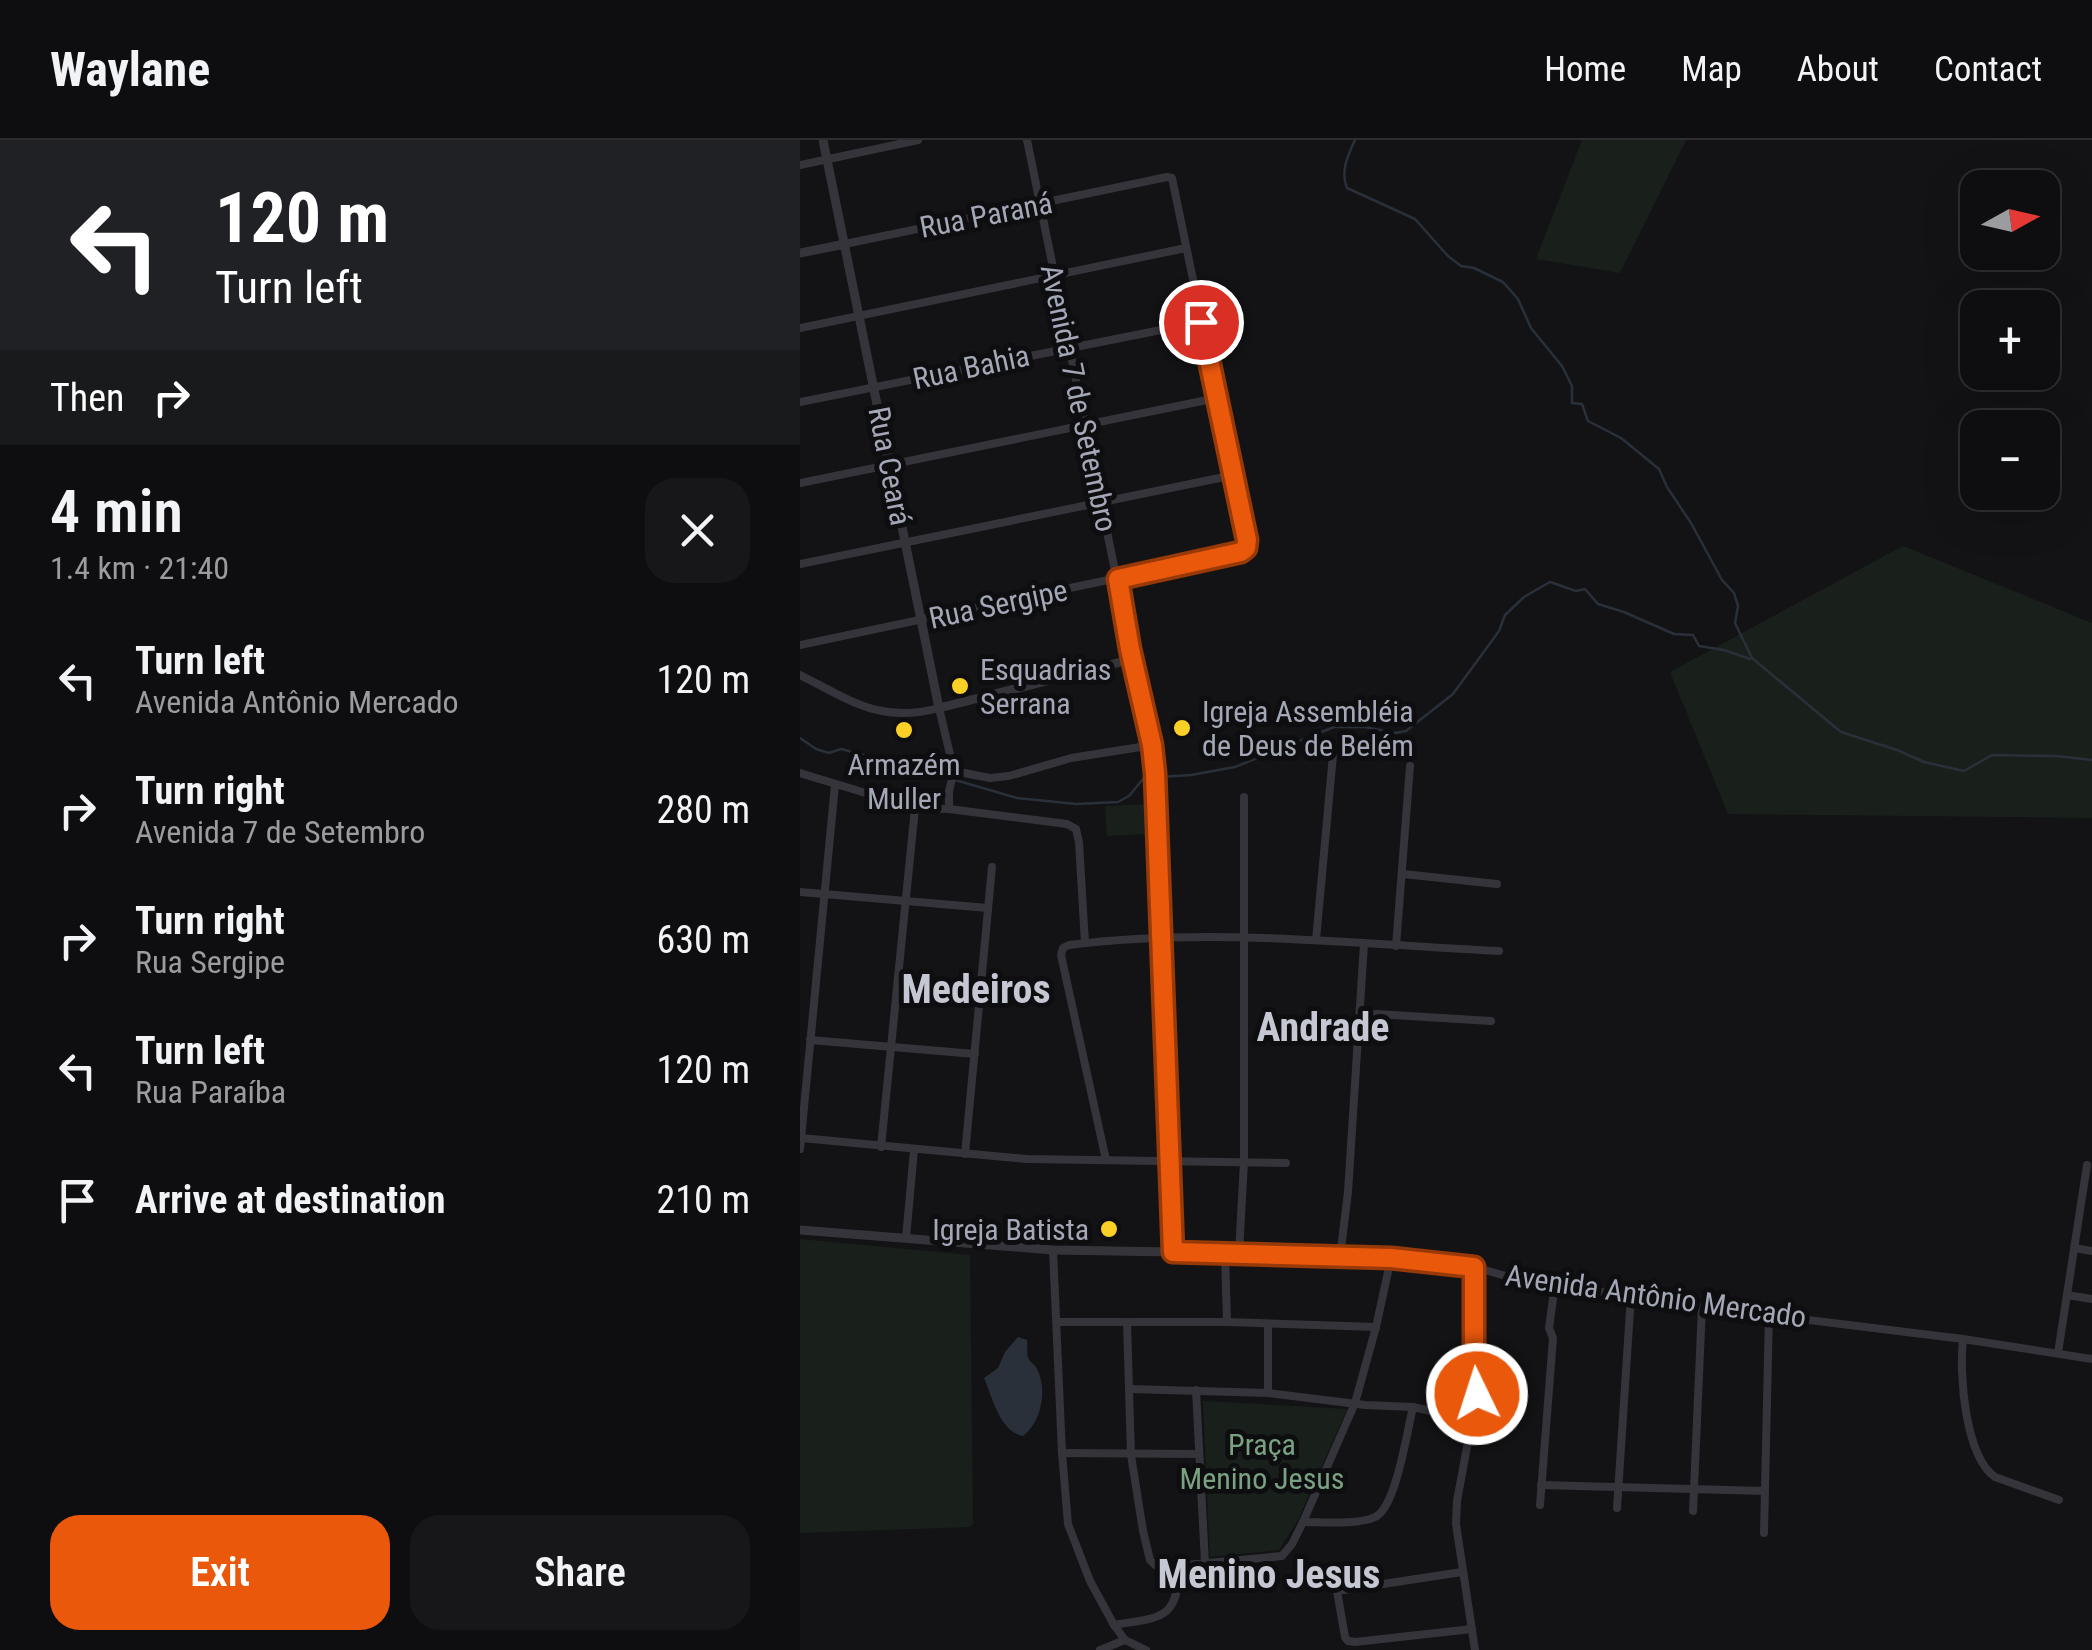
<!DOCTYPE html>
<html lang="en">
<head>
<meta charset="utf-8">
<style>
	body { margin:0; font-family:"Roboto Condensed",sans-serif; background:#171719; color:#f1f3f6; height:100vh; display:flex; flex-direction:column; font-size:38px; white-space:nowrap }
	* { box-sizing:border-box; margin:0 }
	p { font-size:32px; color:#9b9c9f }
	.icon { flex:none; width:55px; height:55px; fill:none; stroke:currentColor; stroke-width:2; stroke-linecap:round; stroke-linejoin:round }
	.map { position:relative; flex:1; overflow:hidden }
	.sheet { display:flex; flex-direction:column; background:#0e0e10; width:800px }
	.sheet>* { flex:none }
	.banner { background:#202124; color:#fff; overflow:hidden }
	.needle { width:65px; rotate:82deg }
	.tools { position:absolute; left:1160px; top:30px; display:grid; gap:20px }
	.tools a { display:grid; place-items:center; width:100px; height:100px; border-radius:20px; background:#0e0e10; box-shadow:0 10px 40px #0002,0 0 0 2px #2e2e30; font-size:50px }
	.pin { position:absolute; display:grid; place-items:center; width:85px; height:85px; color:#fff; margin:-42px; border:5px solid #fff; border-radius:50%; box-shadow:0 2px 10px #0007 }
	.me { position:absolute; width:110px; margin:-55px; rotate:356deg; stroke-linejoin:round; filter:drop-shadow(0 0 8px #0008) }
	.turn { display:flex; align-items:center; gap:35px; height:210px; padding:0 50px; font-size:45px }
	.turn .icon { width:130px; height:130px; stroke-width:2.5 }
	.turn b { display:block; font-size:70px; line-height:85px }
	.then { display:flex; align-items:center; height:95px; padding:0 50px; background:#0003; gap:20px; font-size:38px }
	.round { display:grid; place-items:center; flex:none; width:105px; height:105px; border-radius:30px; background:#171719 }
	.headline { display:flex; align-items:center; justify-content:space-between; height:170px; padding:0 50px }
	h1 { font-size:60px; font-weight:600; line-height:75px }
	.action { display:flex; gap:20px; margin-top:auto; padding:20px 50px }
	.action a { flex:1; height:115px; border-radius:30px; background:#ea580c; color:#fff; font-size:40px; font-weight:600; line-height:115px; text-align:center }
	.action a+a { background:#171719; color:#f1f3f6 }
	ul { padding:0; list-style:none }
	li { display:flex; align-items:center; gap:30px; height:130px; padding:0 50px }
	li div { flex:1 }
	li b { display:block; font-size:38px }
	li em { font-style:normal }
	header { display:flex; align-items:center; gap:60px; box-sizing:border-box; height:140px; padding:0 50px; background:#0e0e10; border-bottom:2px solid #2e2e30 }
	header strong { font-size:48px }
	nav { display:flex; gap:55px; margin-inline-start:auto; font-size:35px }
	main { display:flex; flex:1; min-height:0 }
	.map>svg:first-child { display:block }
	.green { fill:#19201b }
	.water { fill:#293039 }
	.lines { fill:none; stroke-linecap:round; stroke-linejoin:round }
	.stream { stroke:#293039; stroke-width:2.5 }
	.minor { stroke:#34343a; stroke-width:8 }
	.tertiary { stroke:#34343a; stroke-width:9 }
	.route-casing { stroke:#983908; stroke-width:25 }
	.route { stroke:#ea580c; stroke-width:18 }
	.poi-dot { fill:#fad026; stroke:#0e0e10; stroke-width:4 }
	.labels { text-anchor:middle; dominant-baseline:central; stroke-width:10; stroke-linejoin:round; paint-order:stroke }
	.street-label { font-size:30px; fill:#a4a7b6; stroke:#0e0e10 }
	.poi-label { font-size:30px; fill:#a4a7b6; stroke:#0e0e10; text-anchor:start }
	.park-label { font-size:30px; fill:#7aa282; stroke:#0e0e10 }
	.district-label { font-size:40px; font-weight:bold; fill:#c5c7d2; stroke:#0e0e10 }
</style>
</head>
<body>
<header>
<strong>Waylane</strong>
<nav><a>Home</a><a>Map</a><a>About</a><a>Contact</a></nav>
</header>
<main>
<section class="sheet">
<div class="banner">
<div class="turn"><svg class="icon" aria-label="left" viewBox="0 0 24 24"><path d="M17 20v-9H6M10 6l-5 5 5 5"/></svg><div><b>120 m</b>Turn left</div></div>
<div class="then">Then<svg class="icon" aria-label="right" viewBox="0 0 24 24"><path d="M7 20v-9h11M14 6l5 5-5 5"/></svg></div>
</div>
<div class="headline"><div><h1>4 min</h1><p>1.4 km · 21:40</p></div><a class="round"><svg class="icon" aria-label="close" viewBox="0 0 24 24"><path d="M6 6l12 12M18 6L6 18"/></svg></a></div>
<ul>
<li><svg class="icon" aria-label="left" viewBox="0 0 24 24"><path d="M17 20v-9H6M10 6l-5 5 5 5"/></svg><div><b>Turn left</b><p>Avenida Antônio Mercado</p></div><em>120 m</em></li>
<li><svg class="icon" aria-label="right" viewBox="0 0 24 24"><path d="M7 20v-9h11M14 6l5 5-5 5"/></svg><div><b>Turn right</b><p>Avenida 7 de Setembro</p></div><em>280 m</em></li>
<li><svg class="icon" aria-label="right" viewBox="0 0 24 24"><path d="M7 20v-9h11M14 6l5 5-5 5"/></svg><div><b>Turn right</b><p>Rua Sergipe</p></div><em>630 m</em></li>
<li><svg class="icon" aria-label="left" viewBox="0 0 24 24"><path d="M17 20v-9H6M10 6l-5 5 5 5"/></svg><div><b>Turn left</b><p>Rua Paraíba</p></div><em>120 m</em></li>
<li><svg class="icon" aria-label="arrive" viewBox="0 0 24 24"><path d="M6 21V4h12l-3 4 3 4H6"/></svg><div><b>Arrive at destination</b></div><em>210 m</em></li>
</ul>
<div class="action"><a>Exit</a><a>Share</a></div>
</section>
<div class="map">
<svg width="1292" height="1510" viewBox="0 0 1292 1510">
	<rect width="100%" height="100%" fill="#131315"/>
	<g class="green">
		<polygon points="782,0 886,0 820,133 736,119"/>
		<polygon points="1103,406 1292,483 1292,678 928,674 870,532"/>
		<polygon points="349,664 350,694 307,696 305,666"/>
		<polygon points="0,1099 170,1115 173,1384 169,1387 0,1393"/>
		<polygon points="403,1261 547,1269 497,1382 479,1410 410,1417"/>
	</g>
	<path class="water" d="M218,1197L227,1200C228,1206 226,1211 228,1217C229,1222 235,1224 237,1229C248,1250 241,1283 223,1296C199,1291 193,1258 184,1238L198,1228L205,1212Z"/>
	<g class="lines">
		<g class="stream">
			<path d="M555,0C548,15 540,32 547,48L615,79L648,116L661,126L674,128L703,142L718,159L731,188L762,226L772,246V263L782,264L788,281L821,298L859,329L867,347L891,383L922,440L934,453L938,466L935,483L952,518L1041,592L1097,610L1124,622L1164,631L1192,615L1256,616L1292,620"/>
			<polyline points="0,598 16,609 29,613 41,609 64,615 65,624 69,629 77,629 96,636 145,637 217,658 276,664 318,662 329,656 343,639 352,638"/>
			<polyline points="360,637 391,635 435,627 534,587 565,587 595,593 606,591 653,554 699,491 705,475 724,457 750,442 776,451 785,449 798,464 824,472 874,494 893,495 899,506 924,510 950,519"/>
		</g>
		<g class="minor">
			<polyline points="227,0 333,519"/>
			<polyline points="0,25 118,0"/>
			<polyline points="0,188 386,108"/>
			<polyline points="0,262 401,182"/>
			<polyline points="0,343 417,258"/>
			<polyline points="0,424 434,335"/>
			<polyline points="0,505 441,412 447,408 447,400 372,38 367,37 45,104"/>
			<path d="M0,535C50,560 80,584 139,568L154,631L149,651V669"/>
			<polyline points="154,631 190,638 209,636 271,618 353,605"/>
			<polyline points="0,633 115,668 149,669 267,684 276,689 279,702 285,803"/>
			<polyline points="603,734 697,744"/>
			<polyline points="0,752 188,768"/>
			<polyline points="516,800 533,615"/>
			<polyline points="596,806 610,626"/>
			<polyline points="560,873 691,881"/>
			<polyline points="10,900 175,914"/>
			<polyline points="1,998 227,1019 486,1023"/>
			<polyline points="81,1007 115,668"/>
			<polyline points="0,1009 35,645"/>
			<polyline points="165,1014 192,727"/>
			<path d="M306,1020L261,815L263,808L269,805C412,787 556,804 699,811"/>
			<polyline points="106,1098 114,1010"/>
			<polyline points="1274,1108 1292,1111"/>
			<polyline points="253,1110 262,1313 268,1384 290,1441 314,1485 325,1500 346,1510"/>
			<polyline points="373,1112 591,1118 632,1122 674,1127 720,1140 902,1167 1163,1199 1292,1219"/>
			<polyline points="425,1113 427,1182"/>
			<polyline points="439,1113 444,1022 444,657"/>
			<polyline points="540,1117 548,1052 564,804"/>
			<polyline points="674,1127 676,1270 672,1280 657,1361 656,1384 675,1510"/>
			<polyline points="1267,1155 1292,1159"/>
			<polyline points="257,1182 427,1182 576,1187"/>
			<polyline points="327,1182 331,1315 343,1391 350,1420 355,1425 365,1427 482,1416 492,1404 503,1382 555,1263 576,1187 591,1118"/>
			<path d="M1163,1199C1159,1234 1165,1316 1195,1337L1259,1360"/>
			<polyline points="1258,1213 1287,1025"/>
			<polyline points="330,1249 468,1253 565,1265 613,1267 672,1280"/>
			<polyline points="396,1250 405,1423"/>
			<polyline points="468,1253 468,1184"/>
			<polyline points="262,1313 398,1314"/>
			<polyline points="741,1345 965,1351"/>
			<polyline points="740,1365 753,1198 749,1188 755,1144"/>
			<polyline points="817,1368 831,1155"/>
			<polyline points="893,1371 902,1167"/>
			<path d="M503,1382C522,1382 558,1385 575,1377C596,1368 607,1291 613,1267"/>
			<polyline points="964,1393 969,1173"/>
			<polyline points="662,1432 537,1451 545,1497 548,1501 555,1502 672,1489"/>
			<path d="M314,1485C360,1477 378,1481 379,1427"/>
			<polyline points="300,1510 325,1500"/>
		</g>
		<g class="tertiary">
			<polyline points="0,113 45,104"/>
			<polyline points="0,1090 253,1110 373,1112 356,647 353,605 333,519 139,568 23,0"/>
		</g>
	</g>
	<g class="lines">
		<defs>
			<polyline id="route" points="401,182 447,400 446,408 441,412 318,439 330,509 352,605 355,633 373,1112 591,1118 674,1127 674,1220 677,1254"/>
		</defs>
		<use href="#route" class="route-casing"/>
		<use href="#route" class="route"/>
	</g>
	<g class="poi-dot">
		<circle cx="160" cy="546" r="10"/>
		<circle cx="382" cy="588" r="10"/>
		<circle cx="104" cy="590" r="10"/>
		<circle cx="309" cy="1089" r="10"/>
	</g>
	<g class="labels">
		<g class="street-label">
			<text transform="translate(186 75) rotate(-11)">Rua Paraná</text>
			<text transform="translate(171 227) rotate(-12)">Rua Bahia</text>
			<text transform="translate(279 258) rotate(78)">Avenida 7 de Setembro</text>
			<text transform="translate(90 326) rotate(79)">Rua Ceará</text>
			<text transform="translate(198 464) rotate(-12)">Rua Sergipe</text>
			<text transform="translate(856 1156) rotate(8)">Avenida Antônio Mercado</text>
		</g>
		<g class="poi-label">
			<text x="180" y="529">Esquadrias<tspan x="180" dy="34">Serrana</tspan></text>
			<text x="402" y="571">Igreja Assembléia<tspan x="402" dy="34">de Deus de Belém</tspan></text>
			<text x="104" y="624" text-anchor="middle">Armazém<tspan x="104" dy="34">Muller</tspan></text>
			<text x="289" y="1089" text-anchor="end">Igreja Batista</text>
		</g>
		<g class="park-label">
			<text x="462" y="1304">Praça<tspan x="462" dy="34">Menino Jesus</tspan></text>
		</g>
		<g class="district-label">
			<text x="176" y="849">Medeiros</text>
			<text x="523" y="887">Andrade</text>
			<text x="469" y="1434">Menino Jesus</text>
		</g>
	</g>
</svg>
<div class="tools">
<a><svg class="needle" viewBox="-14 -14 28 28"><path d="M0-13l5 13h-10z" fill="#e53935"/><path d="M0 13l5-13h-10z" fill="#9b9c9f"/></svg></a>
<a>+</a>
<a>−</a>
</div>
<div class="pin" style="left:401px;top:182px;background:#d93025"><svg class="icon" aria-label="arrive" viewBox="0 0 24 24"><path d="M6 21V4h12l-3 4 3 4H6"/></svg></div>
<svg class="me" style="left:677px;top:1254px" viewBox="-20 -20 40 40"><circle r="17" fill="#ea580c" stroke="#fff" stroke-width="3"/><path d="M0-11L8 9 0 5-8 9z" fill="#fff"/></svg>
</div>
</main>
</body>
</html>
